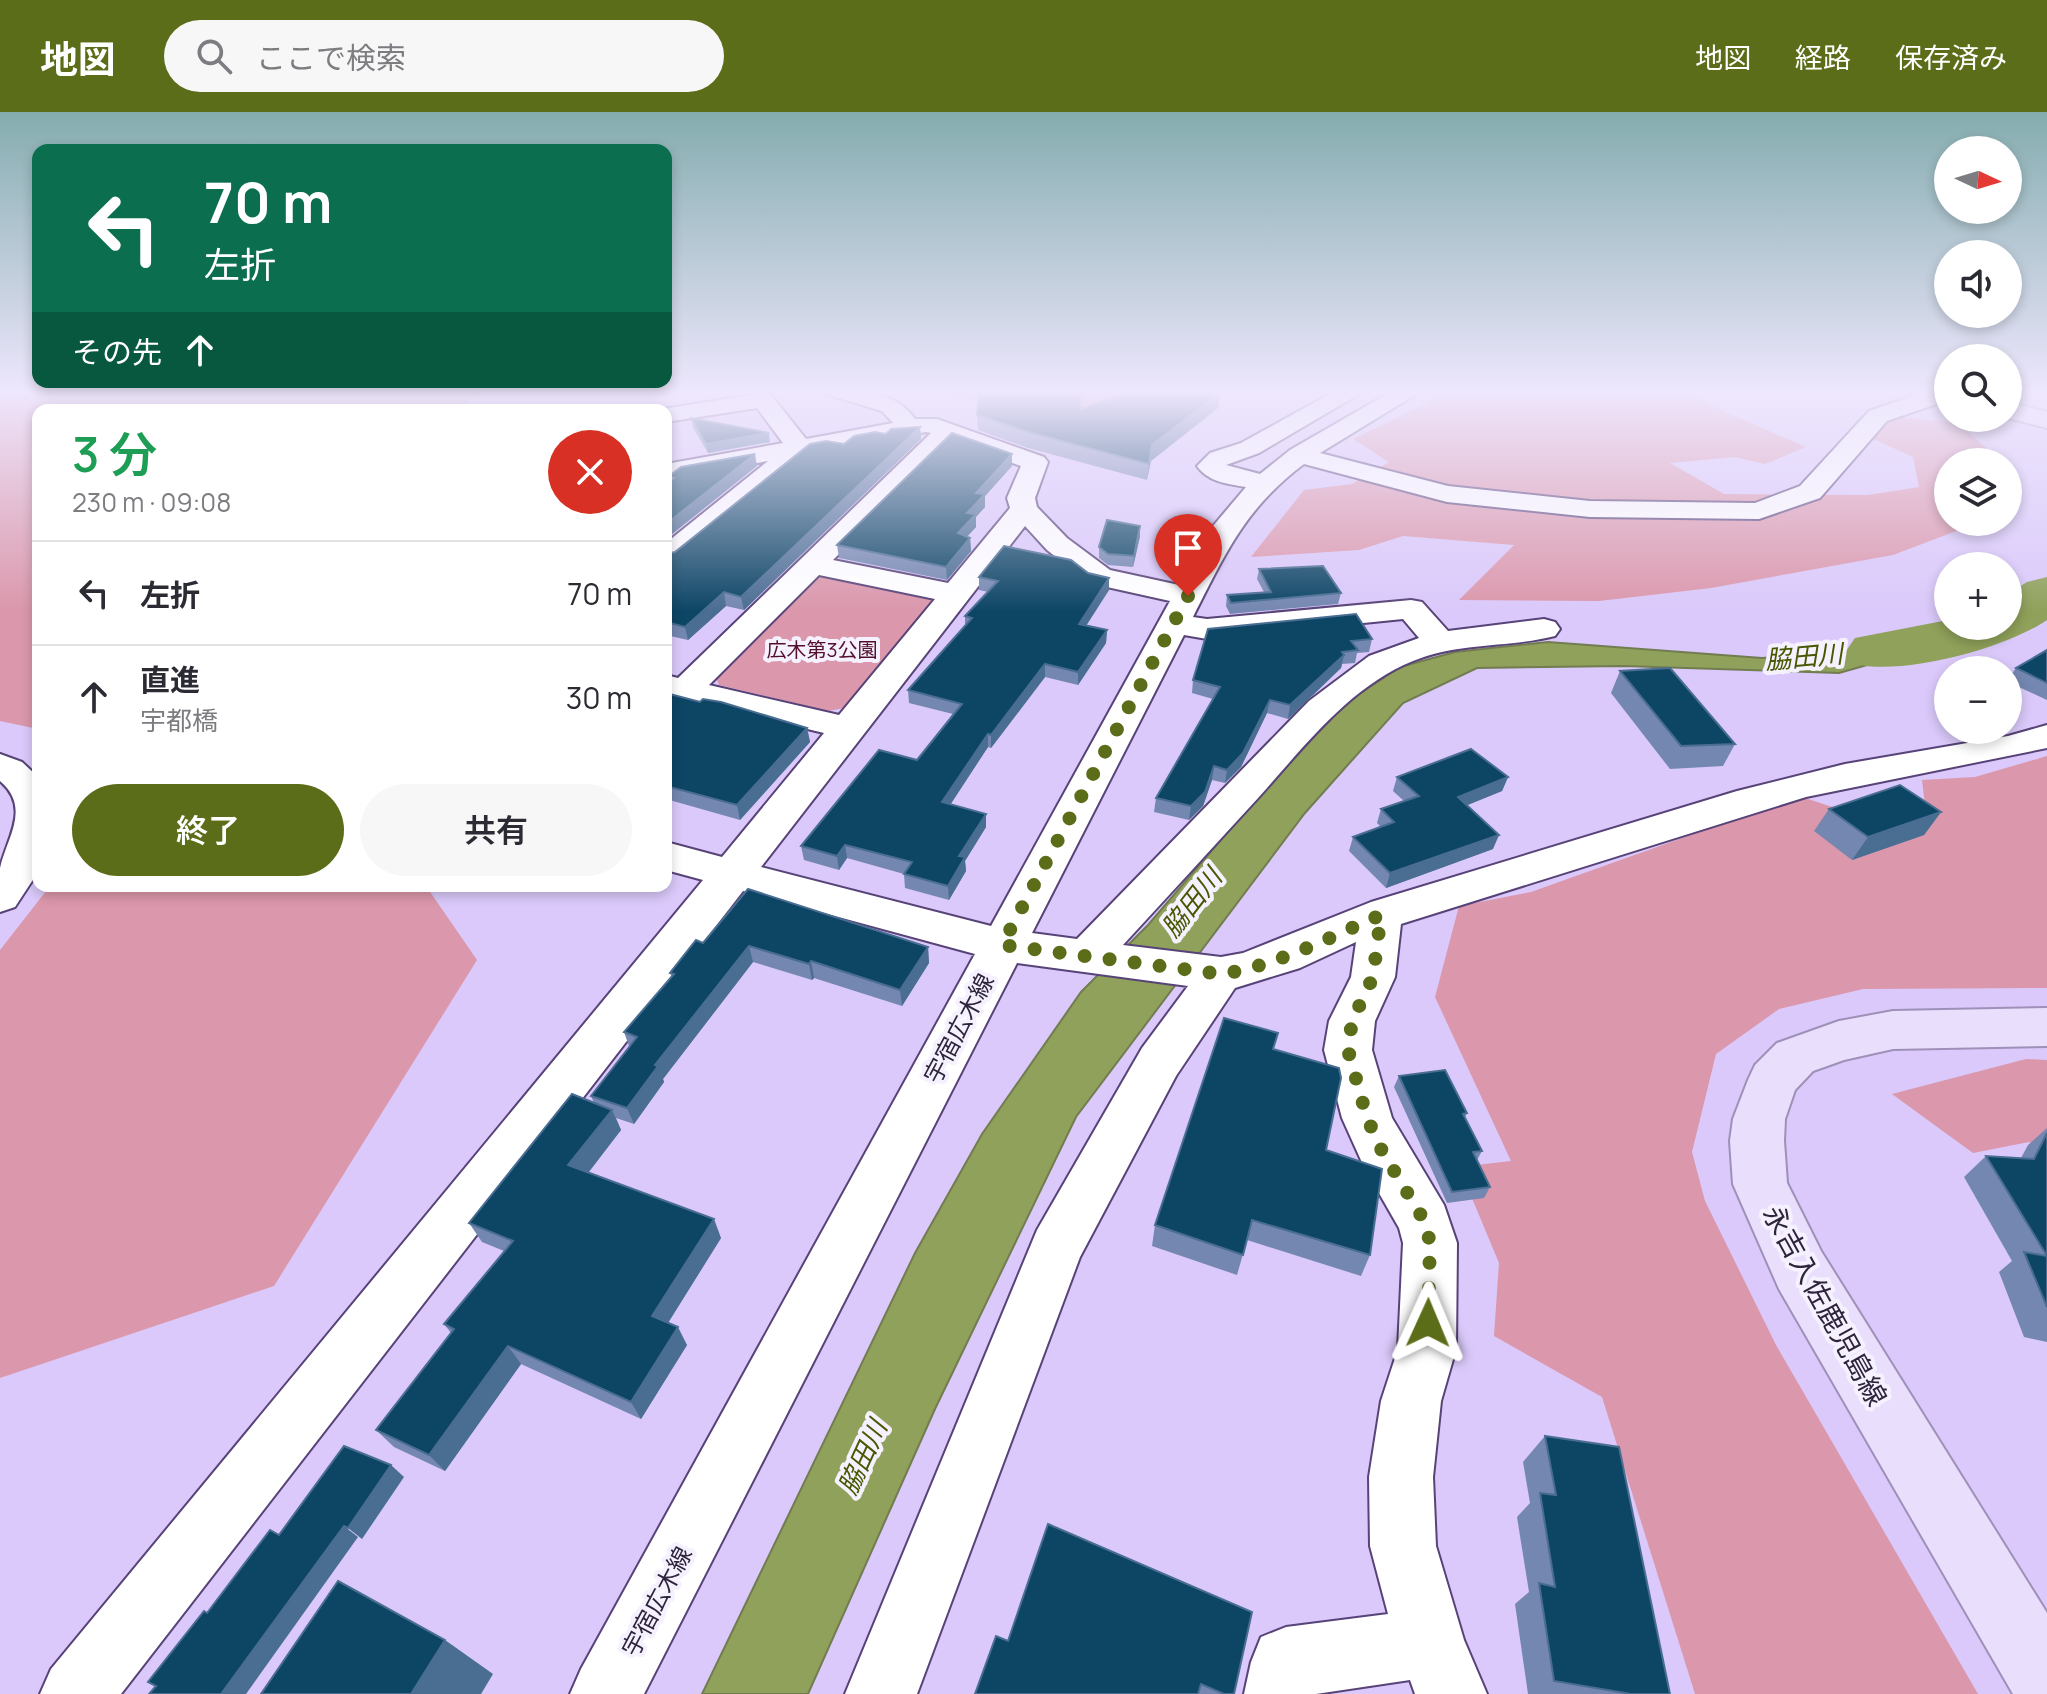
<!DOCTYPE html>
<html lang="ja">
<head>
<meta charset="utf-8">
<style>
	body { margin:0; font-family:Manrope,"Noto Sans JP",sans-serif; background:#f7f7f7; color:#2b2b33; height:100vh; display:flex; flex-direction:column; font-size:30px; white-space:nowrap }
	* { box-sizing:border-box; margin:0 }
	p { font-size:26px; color:#7c7c81 }
	.icon { flex:none; width:44px; height:44px; fill:none; stroke:currentColor; stroke-width:2; stroke-linecap:round; stroke-linejoin:round }
	.map { position:relative; flex:1; overflow:hidden }
	.drawer { position:absolute; left:32px; top:292px; width:640px; height:488px; display:flex; flex-direction:column; background:#fff; border-radius:16px; box-shadow:0 4px 12px #0003 }
	.drawer>* { flex:none }
	.top-card { position:absolute; left:32px; top:32px; width:640px; height:244px; border-radius:16px; box-shadow:0 4px 12px #0003; background:#0b6e4f; color:#fff; overflow:hidden }
	.needle { width:52px; rotate:94deg }
	.tools { position:absolute; left:1934px; top:24px; display:grid; gap:16px }
	.tools a { display:grid; place-items:center; width:88px; height:88px; border-radius:50%; background:#fff; box-shadow:0 4px 12px #0003; font-size:40px }
	.pin { position:absolute; display:grid; place-items:center; width:68px; height:68px; color:#fff; margin:-82px -34px; border-radius:50% 50% 50% 0; rotate:-45deg; box-shadow:0 0 8px #0007 }
	.pin .icon { rotate:45deg }
	.me { position:absolute; width:88px; margin:-44px; rotate:1deg; stroke-linejoin:round; filter:drop-shadow(0 0 6px #0008) }
	.turn { display:flex; align-items:center; gap:28px; height:168px; padding:0 40px; font-size:36px }
	.turn .icon { width:104px; height:104px; stroke-width:2.5 }
	.turn b { display:block; font-size:56px; line-height:68px }
	.then { display:flex; align-items:center; height:76px; padding:0 40px; background:#0003; gap:16px; font-size:30px }
	.round { display:grid; place-items:center; flex:none; width:84px; height:84px; border-radius:42px; background:#f7f7f7 }
	.overview { display:flex; align-items:center; justify-content:space-between; height:136px; padding:0 40px }
	h1 { font-size:48px; font-weight:600; line-height:60px; color:#1e9e55 }
	.cta { display:flex; gap:16px; margin-top:auto; padding:16px 40px }
	.cta a { flex:1; height:92px; border-radius:48px; background:#5c6d19; color:#fff; font-size:32px; font-weight:600; line-height:92px; text-align:center }
	.cta a+a { background:#f7f7f7; color:#2b2b33 }
	ul { padding:0; list-style:none }
	li { display:flex; align-items:center; gap:24px; height:104px; padding:0 40px; border-top:2px solid #e1e1e2 }
	li div { flex:1 }
	li b { display:block; font-size:30px }
	li em { font-style:normal }
	header { display:flex; align-items:center; gap:48px; box-sizing:border-box; height:112px; padding:0 40px; background:#5c6d19; color:#fff }
	header strong { font-size:38px }
	nav { display:flex; gap:44px; margin-inline-start:auto; font-size:28px }
	.search { width:560px; height:72px; background:#f7f7f7; display:flex; align-items:center; gap:20px; box-sizing:border-box; padding:0 28px; border-radius:44px; color:#7c7c81; font-size:30px }
	.map>svg:first-child { display:block }
	.green { fill:#db97ab }
	.water { fill:#8fa15a; stroke:#727c51; stroke-width:2 }
	.lines { fill:none; stroke-linecap:round; stroke-linejoin:round }
	.river { fill:#8fa15a; fill-rule:evenodd }
	.minor-casing { stroke:#574377; stroke-width:4 }
	.major-casing { stroke:#9e90b8; stroke-width:4 }
	.minor { fill:#fff; fill-rule:evenodd }
	.major { fill:#e9dffd; fill-rule:evenodd }
	.wall { fill:#7487b0 }
	.shaded-wall { fill:#4a6d92 }
	.building { fill:#0d4565; stroke:#4a6d92; stroke-width:2 }
	.route { stroke:#5c6d19; stroke-width:14; stroke-dasharray:0 25.2 }
	.labels { text-anchor:middle; dominant-baseline:central; stroke-width:8; stroke-linejoin:round; paint-order:stroke }
	.far-park-label { font-size:20px; fill:#540f2c; stroke:#f5f1fe }
	.street-label { font-size:24px; fill:#2e253c; stroke:#f5f1fe }
	.water-label { font-size:26px; font-style:italic; fill:#485700; stroke:#f5f1fe }
	.near-street-label { font-size:28px; fill:#2e253c; stroke:#f5f1fe }
</style>
</head>
<body>
<header>
<strong>地図</strong>
<div class="search"><svg class="icon" aria-label="search" viewBox="0 0 24 24"><circle cx="10" cy="10" r="6"/><path d="M15 15l6 6"/></svg>ここで検索</div>
<nav><a>地図</a><a>経路</a><a>保存済み</a></nav>
</header>
<div class="map">
<svg width="2047" height="1582" viewBox="0 0 2047 1582">
	<rect width="100%" height="100%" fill="#dac9fa"/>
	<g class="green">
		<polygon points="7,278 490,278 475,282 461,298 38,298 38,617 0,609 0,286"/>
		<polygon points="931,278 1153,278 1126,304 947,284"/>
		<polygon points="1453,278 1675,278 1806,335 1765,352 1734,345 1670,351 1724,382 1868,383 1919,375 1913,345 1871,326 1889,304 1958,311 2002,350 1948,350 1948,410 1980,410 1893,443 1711,476 1599,489 1459,488 1514,433 1403,424 1359,438 1251,445 1304,378 1352,372 1389,350 1353,327"/>
		<polygon points="832,460 932,481 937,489 850,595 828,599 719,573 715,563 812,464"/>
		<polygon points="2047,644 2047,876 1863,877 1779,897 1716,942 1692,1040 1705,1089 1776,1233 1978,1582 1695,1582 1602,1285 1494,1224 1499,1151 1459,1055 1511,1049 1435,885 1459,794 1531,780 1769,695 1805,686 1890,714 1926,701 1922,668 1975,665"/>
		<polygon points="50,774 426,774 477,848 274,1174 0,1266 0,838"/>
		<polygon points="2026,947 2047,948 2047,1036 2029,1030 1973,1041 1892,982"/>
	</g>
	<polygon class="water" points="2005,514 1839,561 1623,554 1477,556 1403,591 1305,701 1076,1005 935,1297 808,1582 702,1582 915,1141 982,1022 1081,880 1148,813 1329,602 1400,555 1455,540 1548,530 1762,546 1840,541"/>
	<g class="lines">
		<path class="river" d="M2047,465V508C2006,536 1904,564 1855,552L1846,539L1855,526L1948,508V514H2008V482L2027,470Z"/>
		<defs>
			<g id="minor">
				<path d="M826,278C859,278 895,278 915,307H937L1044,345L1048,350L1035,386L1037,395L1067,426L1110,458L1179,473L1208,420L1246,375C1228,372 1208,370 1197,354L1210,341L1241,331L1337,278H1366L1259,341L1226,353L1260,362L1290,338L1394,278H1423L1320,341L1448,374L1590,389L1755,391L1800,374L1869,299L1930,278H1948V288L1887,309L1820,386L1759,407L1590,405L1447,390L1304,352C1245,396 1225,442 1193,505L1207,507L1411,488L1422,490L1448,519L1544,507L1555,510L1560,517L1555,524C1508,536 1459,530 1413,549C1349,575 1304,635 1259,685C1214,734 1169,783 1123,833L1221,845L1243,841L1371,790L1737,679L1845,652L2008,624L2047,613V636L1806,685L1401,812L1395,865L1375,909L1372,938L1392,1006L1444,1093L1457,1131L1456,1237L1441,1289L1433,1365L1436,1434L1464,1528L1487,1582H1415L1410,1568L1316,1582H1244L1251,1550L1261,1525L1286,1515L1388,1502L1370,1434L1369,1365L1381,1289L1398,1237L1403,1131L1399,1116L1364,1055L1342,1006L1324,938L1329,909L1351,865L1356,830L1300,856L1235,876L1176,964L1080,1145L917,1582H845L1037,1118L1142,936L1188,874L1017,851L644,1582H570L581,1557L975,842L743,779L121,1582H40L51,1557L703,768L666,758V730L722,745L824,621L666,583V563L678,566L931,321L926,320L809,341L676,451L666,454V431L768,349L666,368V352L783,331L757,296L666,310V298H657L763,281L771,283L806,327L893,311L882,299L829,283ZM952,329L1021,354L1007,386L1010,396L948,471L833,448ZM1025,414L1047,438L1089,471L1170,489L991,814L761,755ZM819,463L935,487L839,603L709,573ZM1403,507L1419,526L1369,544L1309,589L1077,827L1032,821L1184,523L1207,527Z"/>
				<path d="M0,642L22,650L38,665V760L15,795L0,800C0,786 0,769 0,756C6,727 32,696 0,669Z"/>
			</g>
			<g id="major">
				<polygon points="1913,278 1948,278 1948,291 1916,283"/>
				<polygon points="2008,290 2047,300 2047,316 2008,306"/>
				<polygon points="2047,896 2047,934 1893,937 1844,948 1813,959 1795,978 1785,1007 1784,1029 1787,1071 1821,1139 2047,1501 2047,1582 2013,1582 1779,1177 1733,1072 1730,1029 1733,1007 1748,968 1755,953 1777,931 1839,909 1893,899"/>
			</g>
		</defs>
		<use href="#minor" class="minor-casing"/>
		<use href="#major" class="major-casing"/>
		<use href="#minor" class="minor"/>
		<use href="#major" class="major"/>
	</g>
	<g class="wall">
		<polygon points="1218,296 1151,349 1147,368 1028,336 978,318 977,303 1081,297"/>
		<polygon points="691,306 770,330 708,341 693,316"/>
		<polygon points="920,315 921,327 744,498 726,494 688,528 666,523 666,442 675,440 844,332"/>
		<polygon points="1012,354 985,384 985,395 976,405 976,415 967,425 970,426 971,439 947,468 839,446 837,433"/>
		<polygon points="1140,414 1140,424 1133,455 1108,453 1099,446 1099,435"/>
		<polygon points="1259,457 1341,481 1338,492 1230,502 1226,494 1227,483 1264,480 1257,467"/>
		<polygon points="1088,461 1109,466 1109,478 1086,513 1107,518 1106,531 1078,573 1045,565 991,636 988,635 950,692 986,702 986,715 965,749 966,759 949,788 905,776 904,762 847,746 839,758 804,748 801,734 917,648 953,602 909,591 908,578 965,514 965,504 988,480 979,478 979,465"/>
		<polygon points="1208,517 1372,527 1369,540 1357,541 1355,551 1342,552 1341,556 1288,607 1267,601 1241,655 1225,671 1212,668 1203,694 1189,708 1154,700 1156,686 1213,587 1192,581 1193,568"/>
		<polygon points="2047,538 2047,588 2008,570 2008,567 2016,556"/>
		<polygon points="1620,559 1735,632 1723,654 1670,657 1611,581"/>
		<polygon points="666,581 807,616 810,630 740,708 666,687"/>
		<polygon points="1397,665 1508,665 1502,679 1467,693 1493,737 1386,776 1349,739 1353,725 1381,715 1377,711 1381,697 1404,689 1393,679"/>
		<polygon points="1829,697 1941,700 1924,723 1852,748 1814,719"/>
		<polygon points="703,831 928,835 929,851 902,894 814,866 812,868 753,850 663,967 664,970 634,1012 616,1006 621,1018 588,1060 721,1126 668,1211 687,1233 641,1307 521,1252 445,1359 394,1335 376,1318 451,1221 444,1212 504,1139 482,1130 469,1111 594,991 591,984 629,934 624,920 672,865 670,861"/>
		<polygon points="1274,937 1326,1038 1370,1143 1361,1164 1247,1128 1237,1163 1152,1134 1155,1113"/>
		<polygon points="1399,964 1467,1001 1465,1005 1482,1039 1477,1048 1490,1075 1484,1086 1447,1091 1394,975"/>
		<polygon points="2047,1016 2047,1230 2024,1225 1999,1160 2012,1149 1964,1065 1986,1044 2021,1046 2028,1033"/>
		<polygon points="1545,1324 1670,1582 1528,1582 1515,1492 1529,1480 1517,1405 1530,1391 1523,1350"/>
		<polygon points="1048,1412 1234,1582 975,1582 1008,1529"/>
	</g>
	<g class="shaded-wall">
		<polygon points="1220,281 1218,296 1151,349 1147,368 1152,333"/>
		<polygon points="920,315 921,327 744,498 741,485"/>
		<polygon points="769,321 770,330 708,341 706,332"/>
		<polygon points="755,342 757,354 666,427 666,412"/>
		<polygon points="1012,342 1012,354 985,384 985,395 976,405 976,415 958,434 958,421 976,381"/>
		<polygon points="1140,414 1140,424 1133,455 1134,444"/>
		<polygon points="970,426 971,439 947,468 946,455"/>
		<polygon points="1109,466 1109,478 1079,525 1079,512"/>
		<polygon points="724,480 726,494 688,528 685,515"/>
		<polygon points="1107,518 1106,531 1078,573 1078,560"/>
		<polygon points="1344,543 1341,556 1288,607 1290,593"/>
		<polygon points="1045,552 1045,565 991,636 991,623"/>
		<polygon points="1270,588 1267,601 1241,655 1225,671 1227,658"/>
		<polygon points="807,616 810,630 740,708 737,693"/>
		<polygon points="988,622 988,635 943,704 942,690"/>
		<polygon points="1214,654 1212,668 1203,694 1189,708 1191,694"/>
		<polygon points="1508,665 1502,679 1453,699 1458,685"/>
		<polygon points="1941,700 1924,723 1852,748 1868,725"/>
		<polygon points="986,702 986,715 965,749 966,759 949,788 948,774 959,744"/>
		<polygon points="1499,723 1493,737 1386,776 1390,761"/>
		<polygon points="845,733 847,746 839,758 837,744"/>
		<polygon points="749,834 753,850 663,967 664,970 634,1012 627,996 655,953"/>
		<polygon points="928,835 929,851 902,894 900,878"/>
		<polygon points="811,849 814,866 812,868 809,852"/>
		<polygon points="612,998 621,1018 579,1073 568,1053"/>
		<polygon points="714,1107 721,1126 661,1222 652,1204"/>
		<polygon points="678,1215 687,1233 641,1307 631,1290"/>
		<polygon points="508,1234 521,1252 445,1359 429,1343"/>
		<polygon points="391,1353 404,1365 362,1427 348,1416"/>
		<polygon points="344,1414 358,1425 246,1582 221,1582"/>
		<polygon points="445,1528 493,1562 481,1582 411,1582"/>
	</g>
	<g class="building">
		<polygon points="979,278 1080,278 1081,297 1132,278 1213,278 1220,281 1152,333 1149,352 1028,320 977,303"/>
		<polygon points="691,306 769,321 706,332"/>
		<polygon points="920,315 741,485 724,480 685,515 666,510 666,442 675,440 810,332 826,329 844,332 854,324 875,320 886,322 891,317"/>
		<polygon points="952,321 1012,342 976,381 985,382 967,401 976,402 958,421 970,426 946,455 837,433"/>
		<polygon points="755,342 666,412 666,372 674,366 669,364 681,355"/>
		<polygon points="1107,408 1140,414 1134,444 1108,442 1099,435"/>
		<polygon points="1004,434 1071,448 1088,461 1109,466 1079,512 1107,518 1078,560 1045,552 991,623 988,622 942,690 986,702 959,744 965,745 948,774 904,762 912,750 845,733 837,744 801,734 879,638 917,648 962,592 908,578 972,506 965,504 998,469 979,465"/>
		<polygon points="1323,454 1341,481 1231,491 1227,483 1271,480 1259,457"/>
		<polygon points="1356,502 1372,527 1351,529 1358,538 1342,540 1344,543 1290,593 1270,588 1243,641 1227,658 1214,654 1205,680 1191,694 1156,686 1220,575 1193,568 1208,517"/>
		<polygon points="2047,538 2047,571 2016,556"/>
		<polygon points="1670,556 1735,632 1681,634 1620,559"/>
		<polygon points="666,581 700,590 703,587 721,590 807,616 737,693 666,674"/>
		<polygon points="1471,637 1508,665 1458,685 1499,723 1390,761 1353,725 1394,710 1381,697 1419,684 1397,665"/>
		<polygon points="1900,673 1941,700 1868,725 1829,697"/>
		<polygon points="748,777 928,835 900,878 811,849 809,852 749,834 655,953 658,954 627,996 591,984 637,925 624,920 674,862 670,861 696,828 703,831"/>
		<polygon points="1224,906 1278,921 1273,937 1339,956 1341,966 1326,1038 1382,1057 1370,1143 1252,1108 1243,1143 1155,1113"/>
		<polygon points="1445,958 1467,1001 1463,1002 1482,1039 1473,1040 1490,1075 1452,1080 1399,964"/>
		<polygon points="572,982 612,998 568,1053 714,1107 652,1204 678,1215 631,1290 508,1234 429,1343 376,1318 454,1217 444,1212 513,1129 469,1111"/>
		<polygon points="2047,1021 2047,1144 1986,1044 2034,1047"/>
		<polygon points="2024,1140 2047,1144 2047,1195"/>
		<polygon points="1545,1324 1619,1335 1670,1582 1631,1582 1554,1569 1539,1471 1555,1475 1540,1381 1556,1383"/>
		<polygon points="344,1334 391,1353 348,1416 344,1414 221,1582 149,1582 156,1574 148,1570 204,1499 207,1501 270,1418 279,1423"/>
		<polygon points="1048,1412 1252,1500 1234,1582 1224,1582 1201,1572 1198,1582 975,1582 996,1524 1008,1529"/>
		<polygon points="338,1469 445,1528 411,1582 261,1582"/>
	</g>
	<linearGradient id="sky" x2="0" y2="1"><stop stop-color="#84acaf"/><stop offset="0.56" stop-color="#eee7fd"/><stop offset="1" stop-color="#eee7fd" stop-opacity="0"/></linearGradient>
	<rect width="2047" height="500" fill="url(#sky)"/>
	<g class="lines">
		<path class="route" d="M1188,484L1002,833L1221,862C1277,854 1330,825 1381,803L1373,865L1352,909L1348,938L1367,1006L1382,1039L1425,1110L1430,1131L1428,1211"/>
	</g>
	<g class="labels">
		<g class="far-park-label">
			<text x="822" y="537">広木第3公園</text>
		</g>
		<g class="street-label">
			<text transform="translate(958 916) rotate(-62)">宇宿広木線</text>
			<text transform="translate(656 1489) rotate(-62)">宇宿広木線</text>
		</g>
		<g class="water-label">
			<text transform="translate(1804 544) rotate(-5)">脇田川</text>
			<text transform="translate(1191 790) rotate(-52)">脇田川</text>
			<text transform="translate(862 1345) rotate(-65)">脇田川</text>
		</g>
		<g class="near-street-label">
			<text transform="translate(1826 1193) rotate(61)">永吉入佐鹿児島線</text>
		</g>
	</g>
</svg>
<div class="tools">
<a><svg class="needle" viewBox="-14 -14 28 28"><path d="M0-13l5 13h-10z" fill="#e53935"/><path d="M0 13l5-13h-10z" fill="#7c7c81"/></svg></a>
<a><svg class="icon" aria-label="sound" viewBox="0 0 24 24"><path d="M4 9h4l5-4v14l-5-4H4zM17 9q2 3 0 6"/></svg></a>
<a><svg class="icon" aria-label="search" viewBox="0 0 24 24"><circle cx="10" cy="10" r="6"/><path d="M15 15l6 6"/></svg></a>
<a><svg class="icon" aria-label="layers" viewBox="0 0 24 24"><path d="M12 4l9 5-9 5-9-5zM3 14l9 5 9-5"/></svg></a>
<a>+</a>
<a>−</a>
</div>
<div class="pin" style="left:1188px;top:484px;background:#d93025"><svg class="icon" aria-label="arrive" viewBox="0 0 24 24"><path d="M6 21V4h12l-3 4 3 4H6"/></svg></div>
<svg class="me" style="left:1428px;top:1211px" viewBox="-20 -20 40 40"><path d="M0-17L14 15 0 8-14 15z" fill="#5c6d19" stroke="#fff" stroke-width="4"/></svg>
<div class="top-card">
<div class="turn"><svg class="icon" aria-label="left" viewBox="0 0 24 24"><path d="M17 20v-9H6M10 6l-5 5 5 5"/></svg><div><b>70 m</b>左折</div></div>
<div class="then">その先<svg class="icon" aria-label="ahead" viewBox="0 0 24 24"><path d="M12 20V5M6 11l6-6 6 6"/></svg></div>
</div>
<section class="drawer">
<div class="overview"><div><h1>3 分</h1><p>230 m · 09:08</p></div><a class="round" style="background:#d93025;color:#fff"><svg class="icon" aria-label="close" viewBox="0 0 24 24"><path d="M6 6l12 12M18 6L6 18"/></svg></a></div>
<ul>
<li><svg class="icon" aria-label="left" viewBox="0 0 24 24"><path d="M17 20v-9H6M10 6l-5 5 5 5"/></svg><div><b>左折</b></div><em>70 m</em></li>
<li><svg class="icon" aria-label="ahead" viewBox="0 0 24 24"><path d="M12 20V5M6 11l6-6 6 6"/></svg><div><b>直進</b><p>宇都橋</p></div><em>30 m</em></li>
</ul>
<div class="cta"><a>終了</a><a>共有</a></div>
</section>
</div>
</body>
</html>
